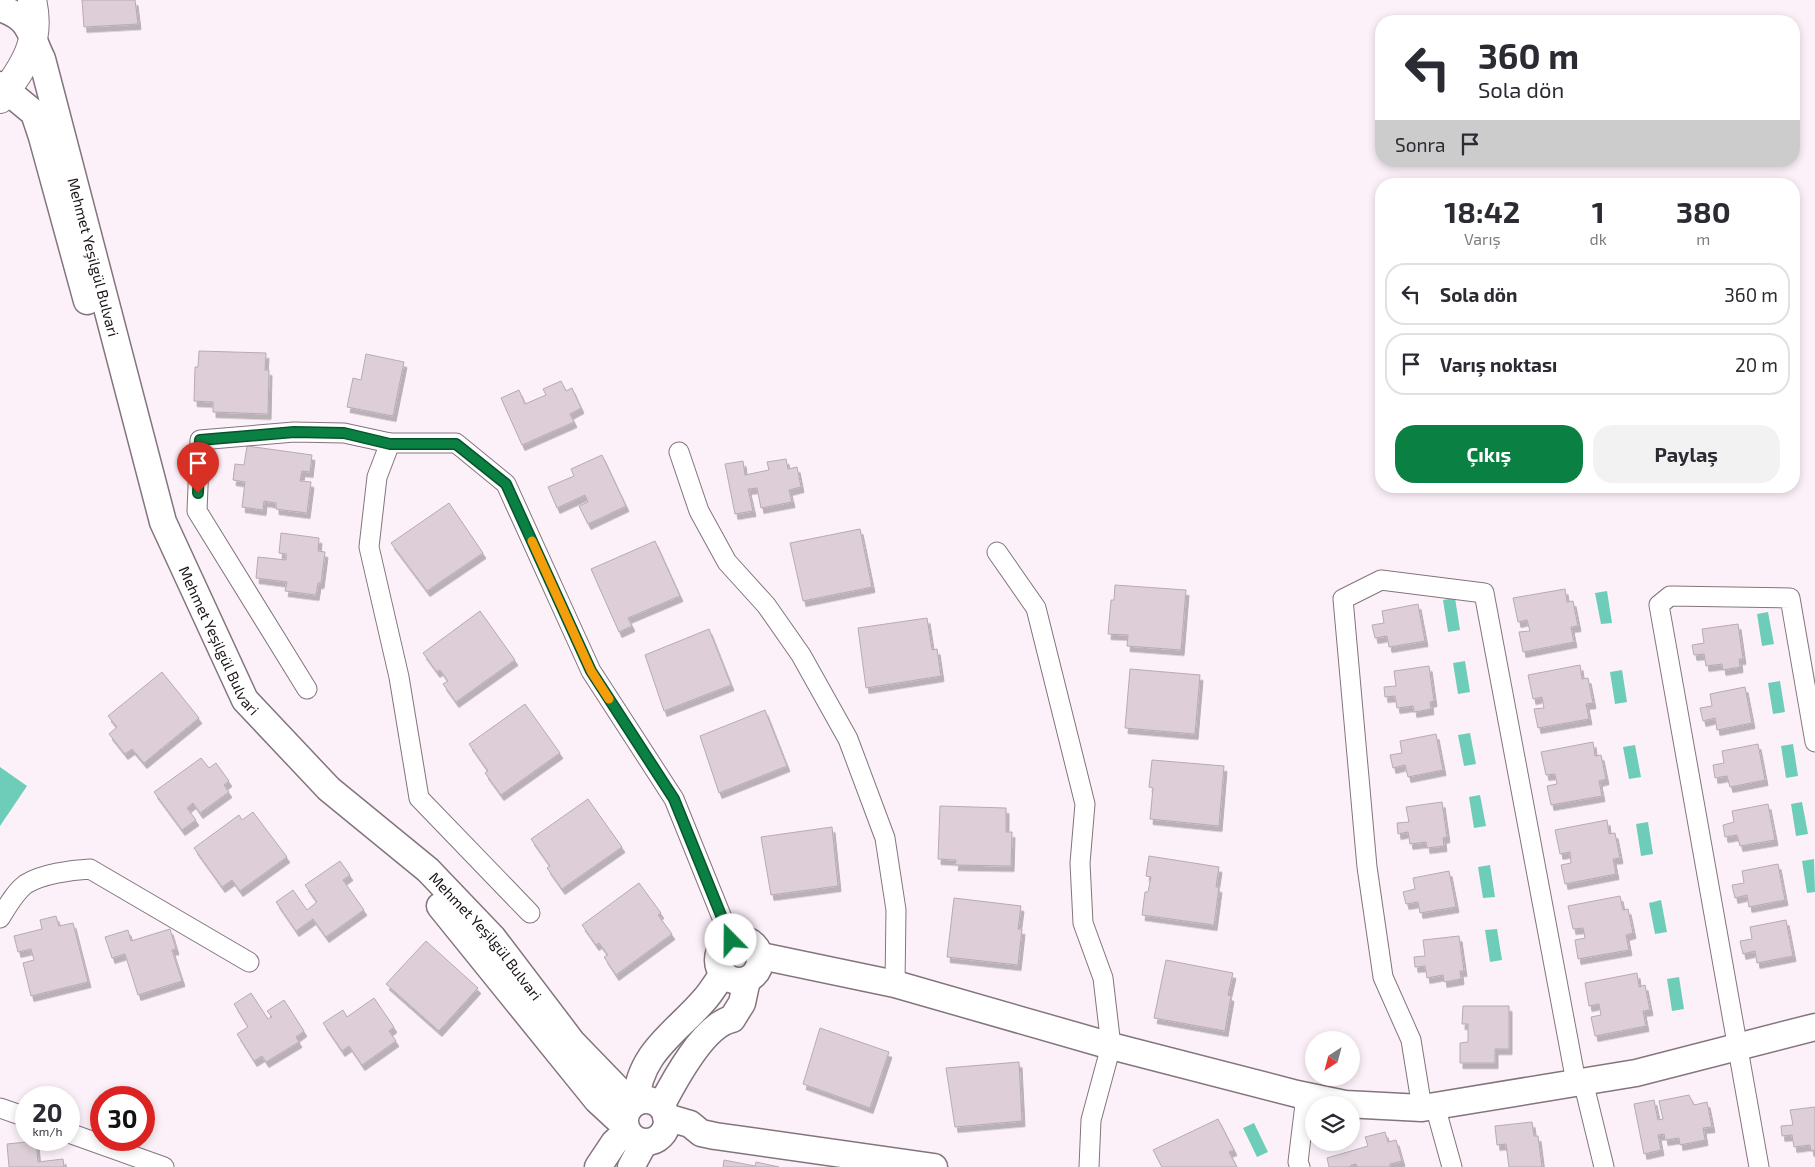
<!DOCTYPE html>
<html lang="tr">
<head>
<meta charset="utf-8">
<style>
	body { margin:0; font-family:"Exo 2",sans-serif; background:#f2f2f3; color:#2b2b33; height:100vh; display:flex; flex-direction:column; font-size:19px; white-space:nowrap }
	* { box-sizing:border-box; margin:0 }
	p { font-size:16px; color:#7c7c81 }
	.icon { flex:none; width:28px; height:28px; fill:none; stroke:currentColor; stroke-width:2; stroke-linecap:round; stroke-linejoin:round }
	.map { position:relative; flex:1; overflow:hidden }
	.side { position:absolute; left:1375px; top:178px; width:425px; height:315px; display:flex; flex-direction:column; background:#fff; border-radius:20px; box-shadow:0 2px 8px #0003 }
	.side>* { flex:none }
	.hud { position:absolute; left:1375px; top:15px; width:425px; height:152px; border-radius:20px; box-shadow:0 2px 8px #0003; background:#fff; color:#2b2b33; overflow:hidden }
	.needle { width:32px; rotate:216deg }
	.tools { position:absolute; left:1305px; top:1031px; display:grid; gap:10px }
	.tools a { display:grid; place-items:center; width:55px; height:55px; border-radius:50%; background:#fff; box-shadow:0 2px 8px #0003; font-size:25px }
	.speed { position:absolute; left:15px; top:1086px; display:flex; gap:10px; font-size:25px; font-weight:700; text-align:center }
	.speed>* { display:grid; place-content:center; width:65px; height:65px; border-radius:50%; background:#fff; box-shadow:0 2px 8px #0003; line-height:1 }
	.speed small { font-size:12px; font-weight:400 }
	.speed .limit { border:8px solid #d22; background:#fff; color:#111 }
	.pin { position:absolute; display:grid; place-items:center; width:42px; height:42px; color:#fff; margin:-51px -21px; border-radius:50% 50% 50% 0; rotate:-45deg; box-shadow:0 0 5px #0007 }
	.pin .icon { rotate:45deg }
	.me { position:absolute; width:55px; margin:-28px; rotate:338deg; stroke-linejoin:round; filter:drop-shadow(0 0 4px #0008) }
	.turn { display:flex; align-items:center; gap:18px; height:105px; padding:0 20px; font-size:22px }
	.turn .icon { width:65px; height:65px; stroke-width:2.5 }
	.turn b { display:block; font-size:35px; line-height:42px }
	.then { display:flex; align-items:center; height:48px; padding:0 20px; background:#0003; gap:10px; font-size:19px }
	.eta { display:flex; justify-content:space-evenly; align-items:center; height:85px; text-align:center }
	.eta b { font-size:30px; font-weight:700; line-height:35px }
	.action { display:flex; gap:10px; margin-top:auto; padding:10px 20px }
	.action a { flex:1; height:58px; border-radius:20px; background:#0b8043; color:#fff; font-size:20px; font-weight:700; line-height:58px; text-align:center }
	.action a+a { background:#f2f2f3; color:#2b2b33 }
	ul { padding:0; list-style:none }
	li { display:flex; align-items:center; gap:15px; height:62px; margin:0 10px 8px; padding:0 10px; border:2px solid #e1e1e2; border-radius:20px }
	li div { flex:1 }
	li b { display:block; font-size:19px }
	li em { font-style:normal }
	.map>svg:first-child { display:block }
	.water { fill:#6dcdb9 }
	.building { fill:#ddced7; stroke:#b8aab3; filter:url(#shadow) }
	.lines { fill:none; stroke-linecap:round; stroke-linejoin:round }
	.street-casing { stroke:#82757d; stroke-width:21 }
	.secondary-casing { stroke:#82757d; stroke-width:29 }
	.primary-casing { stroke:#82757d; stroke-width:30 }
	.street { stroke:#fff; stroke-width:19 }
	.secondary { stroke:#fff; stroke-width:26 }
	.primary { stroke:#fff; stroke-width:28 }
	.route-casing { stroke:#07532c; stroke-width:12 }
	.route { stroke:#0b8043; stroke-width:9 }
	.slow { stroke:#f59e0b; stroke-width:9 }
	.labels { text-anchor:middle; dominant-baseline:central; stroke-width:4; stroke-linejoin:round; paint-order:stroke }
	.street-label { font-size:15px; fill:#191317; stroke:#fdf1f9 }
</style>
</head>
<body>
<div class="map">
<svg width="1815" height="1167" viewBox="0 0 1815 1167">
	<defs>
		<filter id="shadow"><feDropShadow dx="3" dy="5.5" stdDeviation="0" flood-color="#0004"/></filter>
	</defs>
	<rect width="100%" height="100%" fill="#fdf1f9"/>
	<g class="water">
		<polygon points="1607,591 1612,623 1601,624 1595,593"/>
		<polygon points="1455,598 1460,630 1448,632 1443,600"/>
		<polygon points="1768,612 1774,644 1762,646 1757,614"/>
		<polygon points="1465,661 1470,692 1458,694 1453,663"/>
		<polygon points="1622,670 1627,702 1615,704 1610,672"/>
		<polygon points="1780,681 1785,712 1773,714 1768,683"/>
		<polygon points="1470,733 1476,764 1464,766 1458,735"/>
		<polygon points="1793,744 1798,776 1786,778 1781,746"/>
		<polygon points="1635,745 1641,777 1629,779 1623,747"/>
		<polygon points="0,767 27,786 0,826"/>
		<polygon points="1480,795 1486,826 1474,828 1469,797"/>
		<polygon points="1802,802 1808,834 1796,836 1791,804"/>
		<polygon points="1648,822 1653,854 1641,856 1636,824"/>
		<polygon points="1814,859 1815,892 1807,893 1802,861"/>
		<polygon points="1490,865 1495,897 1483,898 1478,867"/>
		<polygon points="1661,900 1667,932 1655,934 1649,903"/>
		<polygon points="1497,929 1502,960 1490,962 1485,930"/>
		<polygon points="1679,977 1684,1009 1672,1011 1667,979"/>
		<polygon points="1254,1123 1268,1152 1257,1157 1243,1128"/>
	</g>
	<g class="building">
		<polygon points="82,0 135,0 138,24 84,27"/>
		<polygon points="199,351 266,353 265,370 269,370 268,414 213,412 213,402 194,401 195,367 198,367"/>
		<polygon points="366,354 404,362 393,416 347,407 353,378 361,380"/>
		<polygon points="561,381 566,391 572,388 581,408 570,414 574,422 522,445 501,398 519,390 525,404 546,395 543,389"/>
		<polygon points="247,446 312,455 310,472 302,471 300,481 311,482 307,513 276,509 276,503 264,501 263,510 242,507 245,482 233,480 235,464 244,465"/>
		<polygon points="602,455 626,506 588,524 579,506 588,502 585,495 557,508 548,487 574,476 571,469"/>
		<polygon points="786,459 788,469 797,467 801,487 789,490 792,502 761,508 757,488 748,489 753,511 735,514 725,464 743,461 745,475 769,470 767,462"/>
		<polygon points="449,503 483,553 427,591 391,543"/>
		<polygon points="860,529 872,587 803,601 790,543"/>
		<polygon points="281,533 319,538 318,551 325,552 321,583 318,583 316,595 285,591 287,582 256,578 258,557 286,560 286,554 279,553"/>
		<polygon points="655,541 680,596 628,618 632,626 619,632 591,569"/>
		<polygon points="1115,585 1186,590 1181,650 1127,646 1128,635 1108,634 1111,600 1114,600"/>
		<polygon points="1565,589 1567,602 1573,601 1578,626 1571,627 1574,642 1523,652 1519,632 1530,631 1527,620 1518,622 1513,598"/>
		<polygon points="1418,604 1425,641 1389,647 1387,636 1375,638 1372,625 1384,623 1382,611"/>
		<polygon points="480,611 515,660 456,702 443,684 448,681 440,670 437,672 423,653"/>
		<polygon points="927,618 932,650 937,649 941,676 866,688 858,628"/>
		<polygon points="1738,624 1743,659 1739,659 1740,667 1723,670 1722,664 1706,666 1704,654 1694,655 1692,645 1704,643 1702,629"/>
		<polygon points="709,629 731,685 664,711 645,655"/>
		<polygon points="1580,665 1582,679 1588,678 1593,703 1586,704 1589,719 1538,728 1534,709 1544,708 1542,697 1533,699 1528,675"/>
		<polygon points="1429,666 1434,701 1430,702 1431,709 1414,712 1413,706 1397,708 1395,696 1385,697 1384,687 1396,686 1394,671"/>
		<polygon points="1130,669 1200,675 1195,734 1125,728"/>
		<polygon points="162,672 199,718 144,763 132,749 125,754 109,734 117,727 108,716"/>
		<polygon points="1745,687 1752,723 1717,730 1715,718 1703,721 1700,708 1712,706 1710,694"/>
		<polygon points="525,704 560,753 501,795 485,773 488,771 469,744"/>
		<polygon points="765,710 787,766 719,793 700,736"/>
		<polygon points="1436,734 1443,770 1408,777 1405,765 1393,768 1390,755 1402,753 1400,741"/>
		<polygon points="1593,742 1595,756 1601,755 1606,779 1599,781 1602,796 1551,805 1547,786 1557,784 1555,774 1546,775 1541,752"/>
		<polygon points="1758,744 1765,780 1730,787 1727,776 1715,778 1713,765 1724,763 1722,751"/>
		<polygon points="201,758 209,768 216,763 229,781 224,785 229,792 200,813 193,803 187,808 196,820 182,830 154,792"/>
		<polygon points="1152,760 1224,766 1219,826 1150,819 1153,788 1149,787"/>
		<polygon points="588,799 622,847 562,889 547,868 550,866 531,839"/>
		<polygon points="1442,802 1447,837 1443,838 1444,846 1427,848 1426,842 1410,844 1408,832 1398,834 1397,823 1409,822 1406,807"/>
		<polygon points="1768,804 1775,840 1740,846 1737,835 1725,837 1723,825 1734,822 1732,811"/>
		<polygon points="940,806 1006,808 1006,832 1012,832 1011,866 955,865 956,860 938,859"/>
		<polygon points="253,812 287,857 240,891 232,880 222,887 194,848 239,815 242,820"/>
		<polygon points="1607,820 1609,834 1615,833 1620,858 1613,859 1616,874 1565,884 1561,865 1571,863 1570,852 1560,854 1555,830"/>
		<polygon points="832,827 838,886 771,895 761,837"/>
		<polygon points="1149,856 1219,867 1216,887 1219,887 1214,925 1142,915 1145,892 1148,892 1151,877 1146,876"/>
		<polygon points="340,861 350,875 343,880 364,910 326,937 313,919 296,931 276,902 293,890 307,910 317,902 305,885"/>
		<polygon points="1778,864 1785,900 1749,907 1747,895 1735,898 1732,885 1744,883 1742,871"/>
		<polygon points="1449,871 1456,907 1420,913 1418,902 1406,904 1403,892 1415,889 1413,878"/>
		<polygon points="639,883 661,913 658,915 672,934 616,975 604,957 608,955 599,943 596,945 582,925"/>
		<polygon points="1620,896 1623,910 1628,909 1633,933 1626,935 1629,950 1578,959 1575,940 1585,938 1583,928 1573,929 1568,906"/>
		<polygon points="954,898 1021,906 1018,929 1022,929 1018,965 947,957"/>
		<polygon points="56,916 59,926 73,923 88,982 31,996 23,963 34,960 31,949 18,952 14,936 42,929 40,920"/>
		<polygon points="1786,920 1793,956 1757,963 1755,951 1743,954 1740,941 1752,939 1750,927"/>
		<polygon points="170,929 176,949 172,950 182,981 138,995 125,954 112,958 105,937 128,930 131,941"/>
		<polygon points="1459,936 1464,971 1460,971 1461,979 1444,982 1443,975 1427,978 1425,966 1415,967 1414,957 1425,956 1423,940"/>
		<polygon points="426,941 478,988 439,1031 386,984"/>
		<polygon points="1166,960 1233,973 1228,995 1231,996 1225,1031 1154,1018"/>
		<polygon points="1637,973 1639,987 1645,985 1650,1010 1643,1011 1646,1026 1595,1036 1591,1017 1601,1015 1599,1004 1589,1006 1585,983"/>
		<polygon points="251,993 268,1019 272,1017 267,1011 284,1000 304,1031 296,1037 299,1042 266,1062 262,1056 254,1061 237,1034 248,1027 234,1004"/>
		<polygon points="374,998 394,1027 389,1031 396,1041 362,1065 349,1046 342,1051 323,1023 343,1010 347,1017"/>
		<polygon points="1463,1006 1509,1006 1509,1049 1495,1049 1495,1063 1460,1063 1460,1043 1468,1042 1468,1024 1462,1024"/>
		<polygon points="820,1028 889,1052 870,1108 803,1084"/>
		<polygon points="1019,1062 1022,1121 955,1127 946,1068"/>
		<polygon points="1689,1095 1694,1105 1707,1102 1712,1127 1703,1128 1705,1140 1680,1145 1679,1138 1665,1140 1664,1134 1658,1135 1661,1150 1644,1154 1634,1104 1654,1100 1658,1120 1663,1119 1659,1101"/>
		<polygon points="1815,1107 1815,1150 1811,1151 1810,1145 1794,1147 1792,1135 1782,1136 1781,1126 1793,1125 1790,1110"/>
		<polygon points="1218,1119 1234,1150 1229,1152 1237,1167 1162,1167 1153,1150"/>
		<polygon points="1532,1122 1534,1136 1538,1136 1542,1167 1509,1167 1506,1144 1497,1145 1495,1126"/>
		<polygon points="1385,1132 1388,1142 1396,1140 1402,1161 1390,1164 1390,1167 1357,1167 1356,1164 1351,1165 1351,1167 1329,1167 1327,1158 1368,1146 1365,1137"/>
		<polygon points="36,1141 38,1162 63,1159 64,1167 9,1167 7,1144"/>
		<polygon points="724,1160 755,1166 756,1162 779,1167 723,1167"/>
	</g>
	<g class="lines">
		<defs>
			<g id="street">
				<polyline points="390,443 456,443 506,484 591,671 674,799 731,940"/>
				<polyline points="679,452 699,511 727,562 766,605 801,655 848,739 885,838 896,910 895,984"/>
				<polyline points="997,552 1036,608 1085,804 1080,863 1083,923 1103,978 1111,1046 1091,1120 1089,1167"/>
				<polyline points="307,689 197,511 200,440 294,432 344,433 390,443 377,477 369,547 399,677 419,798 530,913"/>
				<path d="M0,918C7,907 15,892 26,884C42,874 71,870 90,869L249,962"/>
				<polyline points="1583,1081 1604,1167"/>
				<polyline points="1435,1106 1452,1167"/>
				<polyline points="0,1108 26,1117"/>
				<polyline points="1422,1108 1411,1040 1383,977 1367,867 1343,599 1381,580 1484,593 1576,1082"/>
				<polyline points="69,1133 164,1167"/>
				<polyline points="1300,1167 1298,1162 1306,1096"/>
				<polyline points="1759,1167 1659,605 1670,596 1790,598 1815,742"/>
			</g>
			<g id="secondary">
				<path id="s1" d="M0,8C32,19 29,33 42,59L163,522L245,700L329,789L428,870L493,938L572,1042L632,1104"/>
				<polyline points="0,85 34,113 42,137 87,301"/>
				<polyline points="440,906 597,1100 624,1125"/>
				<circle cx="739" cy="960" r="21"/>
				<polyline points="761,956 895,984 1111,1046 1297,1094 1345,1104 1422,1108 1435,1106 1636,1073 1815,1027"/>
				<circle cx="646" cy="1121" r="21"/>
				<path d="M636,1102C639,1052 676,1033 705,999C712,991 717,982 723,974"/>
				<path d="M661,1106C674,1081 704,1025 732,1019L742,1003L747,980"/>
				<polyline points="666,1117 690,1124 701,1133 715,1136 934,1167"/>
				<polyline points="598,1167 614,1143 627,1131"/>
				<polyline points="631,1167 644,1143"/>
			</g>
			<path id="primary" d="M0,99C24,66 42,42 32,0"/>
		</defs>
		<use href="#street" class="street-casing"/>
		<use href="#secondary" class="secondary-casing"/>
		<use href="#primary" class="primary-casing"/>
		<use href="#street" class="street"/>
		<use href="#secondary" class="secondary"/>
		<use href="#primary" class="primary"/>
	</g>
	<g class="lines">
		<defs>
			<polyline id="route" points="198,493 200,440 294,432 344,433 390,444 456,444 506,484 591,671 674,799 731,940"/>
		</defs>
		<use href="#route" class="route-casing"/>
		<use href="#route" class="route"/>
		<polyline class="slow" points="532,541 591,671 609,699"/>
	</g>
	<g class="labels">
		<g class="street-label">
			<text stroke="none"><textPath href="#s1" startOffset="274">Mehmet Yeşilgül Bulvari</textPath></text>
			<text stroke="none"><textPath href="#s1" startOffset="679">Mehmet Yeşilgül Bulvari</textPath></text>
			<text stroke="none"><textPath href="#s1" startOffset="1082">Mehmet Yeşilgül Bulvari</textPath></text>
		</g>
	</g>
</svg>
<div class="tools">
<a><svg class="needle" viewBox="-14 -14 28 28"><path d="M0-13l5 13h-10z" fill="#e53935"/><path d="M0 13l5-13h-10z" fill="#7c7c81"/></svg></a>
<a><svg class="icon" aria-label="layers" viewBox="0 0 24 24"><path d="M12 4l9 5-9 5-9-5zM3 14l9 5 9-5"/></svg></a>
</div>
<div class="speed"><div>20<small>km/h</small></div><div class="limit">30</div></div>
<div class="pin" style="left:198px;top:493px;background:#d93025"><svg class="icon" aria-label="arrive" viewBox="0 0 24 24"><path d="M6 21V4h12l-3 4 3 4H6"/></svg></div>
<svg class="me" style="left:731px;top:940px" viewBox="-20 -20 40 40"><circle r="19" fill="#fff"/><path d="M0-13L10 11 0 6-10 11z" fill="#0b8043"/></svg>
<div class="hud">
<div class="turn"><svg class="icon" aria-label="left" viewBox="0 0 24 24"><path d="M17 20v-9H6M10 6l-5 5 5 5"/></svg><div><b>360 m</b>Sola dön</div></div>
<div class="then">Sonra<svg class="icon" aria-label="arrive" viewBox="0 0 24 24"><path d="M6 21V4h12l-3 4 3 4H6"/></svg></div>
</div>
<section class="side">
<div class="eta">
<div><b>18:42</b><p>Varış</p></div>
<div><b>1</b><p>dk</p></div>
<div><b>380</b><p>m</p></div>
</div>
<ul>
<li><svg class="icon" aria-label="left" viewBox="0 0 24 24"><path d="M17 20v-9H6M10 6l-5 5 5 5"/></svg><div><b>Sola dön</b></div><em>360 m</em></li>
<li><svg class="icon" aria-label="arrive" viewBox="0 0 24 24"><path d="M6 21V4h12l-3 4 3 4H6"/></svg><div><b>Varış noktası</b></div><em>20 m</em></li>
</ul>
<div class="action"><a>Çıkış</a><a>Paylaş</a></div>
</section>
</div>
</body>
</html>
